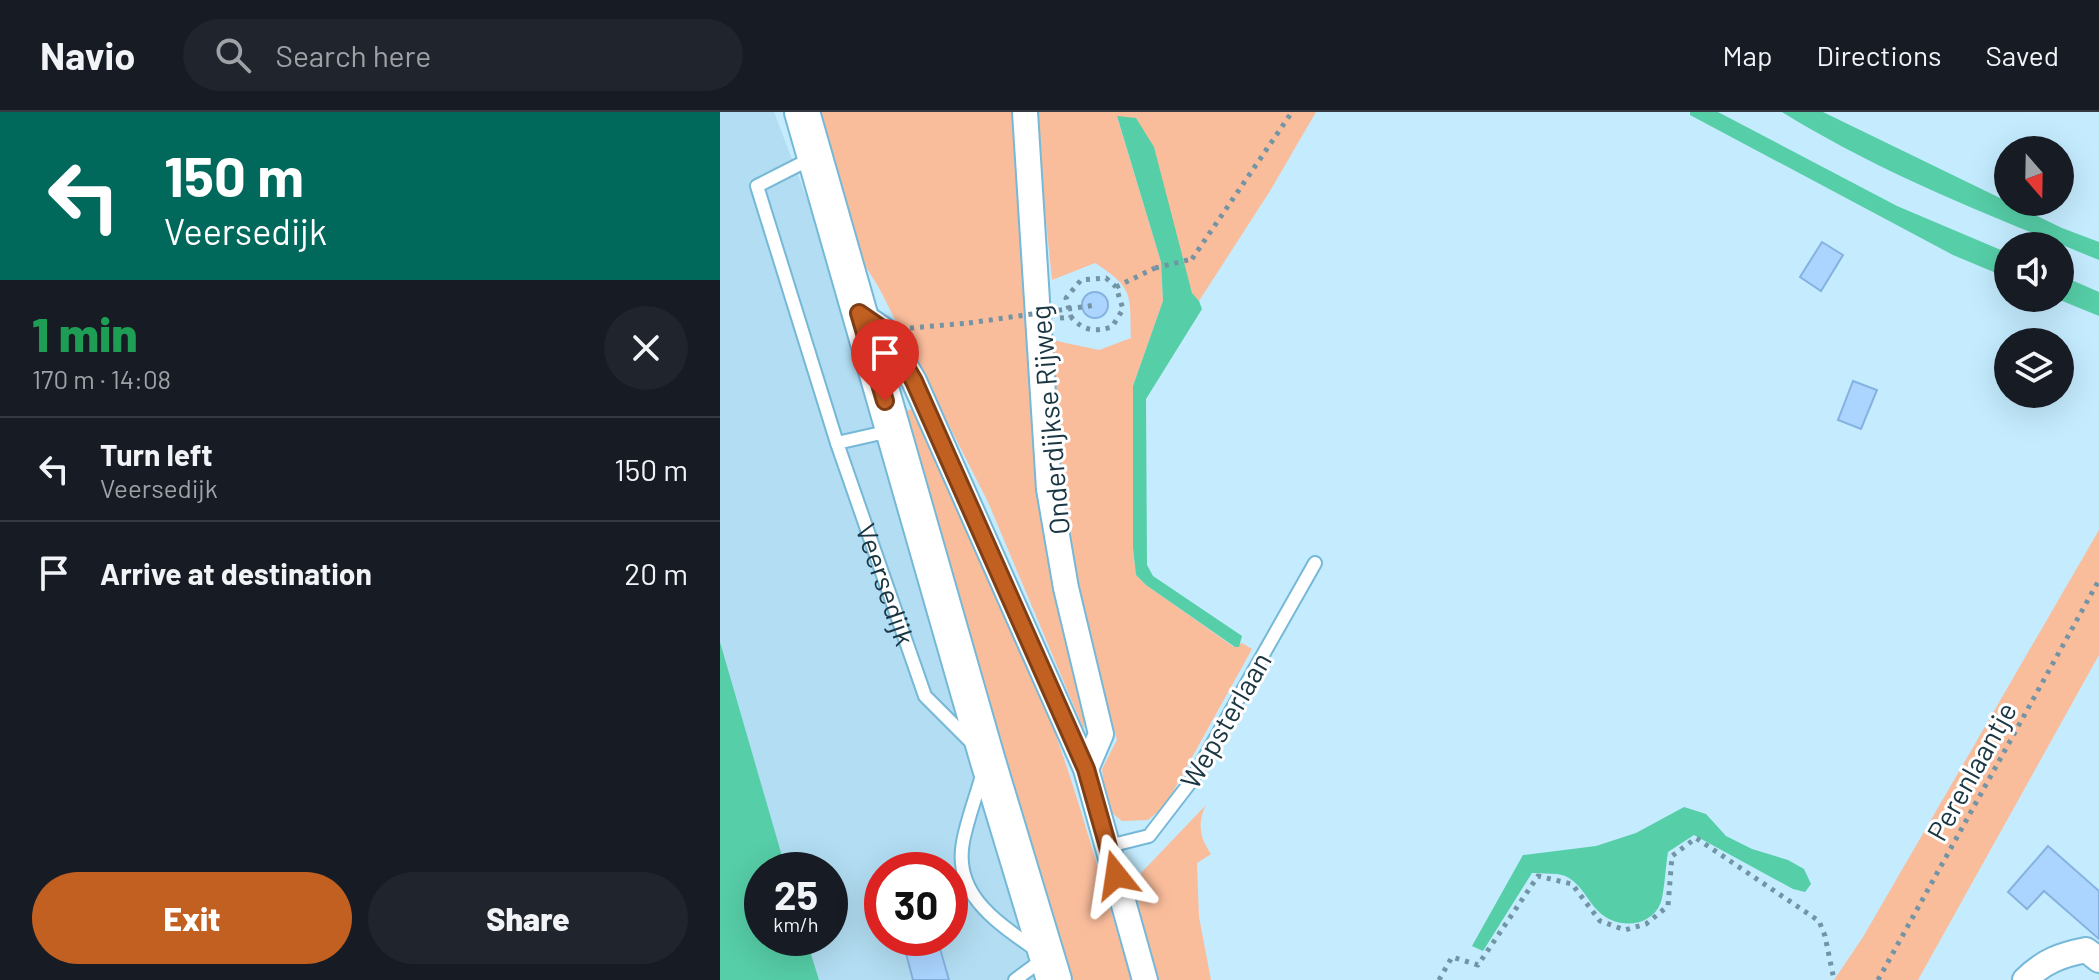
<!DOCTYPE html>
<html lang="en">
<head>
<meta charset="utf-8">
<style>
	body { margin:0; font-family:Barlow,sans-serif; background:#20242c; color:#f1f3f6; height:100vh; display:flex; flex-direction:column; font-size:30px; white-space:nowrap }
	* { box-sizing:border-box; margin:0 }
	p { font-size:26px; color:#9ea1a6 }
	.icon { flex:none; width:44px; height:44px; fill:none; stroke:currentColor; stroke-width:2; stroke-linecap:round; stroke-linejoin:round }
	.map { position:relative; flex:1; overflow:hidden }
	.side { display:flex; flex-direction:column; background:#171b24; width:720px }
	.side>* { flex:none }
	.banner { background:#00695c; color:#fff; overflow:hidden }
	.needle { width:52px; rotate:160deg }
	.buttons { position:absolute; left:1274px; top:24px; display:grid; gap:16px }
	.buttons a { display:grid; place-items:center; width:80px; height:80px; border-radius:50%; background:#171b24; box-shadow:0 8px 32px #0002; font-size:40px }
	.speed { position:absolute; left:24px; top:740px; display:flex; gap:16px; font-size:40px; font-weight:700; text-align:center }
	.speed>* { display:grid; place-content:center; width:104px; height:104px; border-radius:50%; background:#171b24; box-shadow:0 8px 32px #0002; line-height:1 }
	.speed small { font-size:20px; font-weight:400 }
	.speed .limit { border:12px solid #d22; background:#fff; color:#111 }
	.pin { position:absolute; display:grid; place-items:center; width:68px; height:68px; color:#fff; margin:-82px -34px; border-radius:50% 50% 50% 0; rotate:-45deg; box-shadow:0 0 8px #0007 }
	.pin .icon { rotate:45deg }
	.me { position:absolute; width:88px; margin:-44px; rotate:345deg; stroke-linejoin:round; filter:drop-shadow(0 0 6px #0008) }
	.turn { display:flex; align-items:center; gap:28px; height:168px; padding:0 32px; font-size:36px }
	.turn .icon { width:104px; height:104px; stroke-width:2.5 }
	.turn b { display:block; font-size:56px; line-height:68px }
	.round { display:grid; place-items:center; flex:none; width:84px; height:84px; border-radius:42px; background:#20242c }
	.summary { display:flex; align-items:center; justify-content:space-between; height:136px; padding:0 32px }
	h1 { font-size:48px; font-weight:800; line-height:60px; color:#1e9e55 }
	.primary-button { display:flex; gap:16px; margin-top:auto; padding:16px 32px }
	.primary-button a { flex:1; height:92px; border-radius:48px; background:#c26022; color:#fff; font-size:32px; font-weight:800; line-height:92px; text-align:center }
	.primary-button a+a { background:#20242c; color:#f1f3f6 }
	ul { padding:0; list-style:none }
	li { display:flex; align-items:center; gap:24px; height:104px; padding:0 32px; border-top:2px solid #363941 }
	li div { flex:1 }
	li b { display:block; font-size:30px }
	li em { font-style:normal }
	header { display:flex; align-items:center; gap:48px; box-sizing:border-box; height:112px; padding:0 40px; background:#171b24; border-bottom:2px solid #363941 }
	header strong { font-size:38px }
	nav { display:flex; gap:44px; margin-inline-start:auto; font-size:28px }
	.search { width:560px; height:72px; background:#20242c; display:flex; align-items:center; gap:20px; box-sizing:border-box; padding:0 28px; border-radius:44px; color:#9ea1a6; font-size:30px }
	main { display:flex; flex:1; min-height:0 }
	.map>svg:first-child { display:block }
	.built { fill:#b2ddf2; fill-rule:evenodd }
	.green { fill:#fabd9c }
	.water { fill:#56cea7 }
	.building { fill:#abd5ff; stroke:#85b2de; stroke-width:2 }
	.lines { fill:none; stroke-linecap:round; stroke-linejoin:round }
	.lane-casing { stroke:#75b8d7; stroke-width:16 }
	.street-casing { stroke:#75b8d7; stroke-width:28 }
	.secondary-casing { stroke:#75b8d7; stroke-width:38 }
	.path { stroke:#7294a4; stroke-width:5; stroke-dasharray:4 6; stroke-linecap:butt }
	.lane { stroke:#fff; stroke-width:12 }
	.street { stroke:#fff; stroke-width:24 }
	.secondary { stroke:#fff; stroke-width:34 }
	.path-bridge { stroke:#7294a4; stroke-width:5; stroke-dasharray:4 6; stroke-linecap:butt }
	.route-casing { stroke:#7e3e16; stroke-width:20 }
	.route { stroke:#c26022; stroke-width:14 }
	.labels { text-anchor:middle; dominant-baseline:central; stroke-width:6; stroke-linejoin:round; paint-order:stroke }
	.street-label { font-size:28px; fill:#1a3642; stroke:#fff }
</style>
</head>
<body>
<header>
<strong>Navio</strong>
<div class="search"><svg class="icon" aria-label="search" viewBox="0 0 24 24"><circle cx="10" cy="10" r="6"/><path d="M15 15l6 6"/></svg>Search here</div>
<nav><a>Map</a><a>Directions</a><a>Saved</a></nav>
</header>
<main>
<section class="side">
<div class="banner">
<div class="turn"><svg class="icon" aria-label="left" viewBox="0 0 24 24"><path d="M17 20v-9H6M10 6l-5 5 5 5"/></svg><div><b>150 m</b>Veersedijk</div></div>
</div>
<div class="summary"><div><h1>1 min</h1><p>170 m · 14:08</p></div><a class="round"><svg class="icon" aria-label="close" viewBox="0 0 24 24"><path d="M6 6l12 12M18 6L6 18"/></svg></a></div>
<ul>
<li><svg class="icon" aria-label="left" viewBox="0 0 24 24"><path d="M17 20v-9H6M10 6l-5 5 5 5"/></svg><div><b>Turn left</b><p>Veersedijk</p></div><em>150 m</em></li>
<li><svg class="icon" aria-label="arrive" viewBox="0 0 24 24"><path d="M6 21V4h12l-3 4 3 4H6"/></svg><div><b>Arrive at destination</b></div><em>20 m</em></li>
</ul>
<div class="primary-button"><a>Exit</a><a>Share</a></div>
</section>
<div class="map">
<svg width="1379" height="868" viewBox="0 0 1379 868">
	<rect width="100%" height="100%" fill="#c4ebfe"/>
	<path class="built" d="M0,0H54L385,868H68L51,826H110V758H42L0,697ZM162,758H230V826H162Z"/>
	<g class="green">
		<polygon points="99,0 293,0 302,133 365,604 364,618 268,390 159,176 125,121"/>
		<path d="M315,0H596L550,79L479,189L472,181L416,6L397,5L441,150L443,189L413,274V436L416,463L426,473L514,535L522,531L532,537L445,694L428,708L402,709L387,697L382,657L397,628L361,500L344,408L332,228L379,238L411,226C410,183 414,176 375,151L332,168Z"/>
		<path d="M192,297C238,397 289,499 328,602C361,689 383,780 413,868H350L183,300Z"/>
		<polygon points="1379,418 1379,543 1198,868 1114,868 1143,825"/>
		<path d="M486,693C477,711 480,726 491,742L477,751L479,805L491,868H433L416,777L421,761Z"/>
	</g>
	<g class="water">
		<polygon points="970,0 998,0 1177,94 1288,141 1288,166 1233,143 970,3"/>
		<path d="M1062,0H1103L1342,116L1379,130V148C1271,104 1162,62 1062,0Z"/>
		<polygon points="397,4 416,6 434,35 472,181 479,189 482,197 426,287 427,453 433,464 522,524 519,535 515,535 426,473 416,463 413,436 413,274 443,189 441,150"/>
		<polygon points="1340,163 1379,180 1379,204 1335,186 1340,186"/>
		<polygon points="0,530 66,758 42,758 42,826 86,826 99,868 0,868"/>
		<path d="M964,695L986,702L1006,724L1032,737L1068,748L1084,757L1091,772L1085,780L1073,777L974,723L948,740C946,752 944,782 941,790C931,817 895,817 878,799C867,788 863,775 849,766C840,760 823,762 812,761L763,839L752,834L803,743L876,734L916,721Z"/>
	</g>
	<g class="building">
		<polygon points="1102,130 1123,143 1101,179 1080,165"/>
		<circle cx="375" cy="193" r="13"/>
		<polygon points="1133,269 1157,278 1141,317 1118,308"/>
		<polygon points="1328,734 1379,779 1379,827 1324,779 1307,797 1288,780"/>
		<polygon points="182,826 217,826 229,868 193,868"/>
	</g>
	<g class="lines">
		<defs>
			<g id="lane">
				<polyline points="94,45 37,74 117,331"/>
				<path id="s1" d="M170,319L117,331L205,584L253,632"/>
				<path d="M262,663C256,685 247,708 243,730C232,788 287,816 326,845L295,868"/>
				<polyline points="389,734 429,724 472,668 595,451"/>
			</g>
			<g id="street">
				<polyline points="305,0 329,377 346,476 381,622 366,657"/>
				<polyline points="139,201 165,219 194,269 366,657 425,868"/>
				<path d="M1305,868C1324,849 1341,843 1366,838L1379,848"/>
			</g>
			<polyline id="secondary" points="82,0 267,646 334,868"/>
		</defs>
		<use href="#lane" class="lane-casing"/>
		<use href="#street" class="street-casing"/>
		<use href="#secondary" class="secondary-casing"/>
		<g class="path">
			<polyline points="472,147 572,0"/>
			<polyline points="396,175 435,156"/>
			<path d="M340,206L351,205C364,219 374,220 392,215L403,197L396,175L386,166L361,168L346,186L351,205"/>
			<polyline points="190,216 249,211"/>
			<polyline points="719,868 732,845 758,853 818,764 852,772 880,809 905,818 926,812 948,794 952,744 976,726 1099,809 1105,824 1114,868"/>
			<polyline points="1158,868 1379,468"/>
		</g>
		<use href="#lane" class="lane"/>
		<use href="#street" class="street"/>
		<use href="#secondary" class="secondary"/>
		<g class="path-bridge">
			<polyline points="435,156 472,147"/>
			<polyline points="249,211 376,193"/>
		</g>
	</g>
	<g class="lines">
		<defs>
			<polyline id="route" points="165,289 139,201 165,219 194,269 366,657 396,763"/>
		</defs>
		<use href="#route" class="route-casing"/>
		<use href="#route" class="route"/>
	</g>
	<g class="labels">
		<g class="street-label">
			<text transform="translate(329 308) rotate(-95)">Onderdijkse Rijweg</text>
			<text stroke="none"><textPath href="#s1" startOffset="204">Veersedijk</textPath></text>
			<text transform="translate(505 608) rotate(-60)">Wepsterlaan</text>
			<text transform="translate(1251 659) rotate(-61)">Perenlaantje</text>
		</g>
	</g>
</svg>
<div class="buttons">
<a><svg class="needle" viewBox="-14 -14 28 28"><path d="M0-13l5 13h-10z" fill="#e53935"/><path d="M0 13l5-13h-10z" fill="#9ea1a6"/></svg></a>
<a><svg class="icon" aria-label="sound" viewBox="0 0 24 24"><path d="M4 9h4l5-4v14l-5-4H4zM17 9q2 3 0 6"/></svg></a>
<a><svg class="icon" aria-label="layers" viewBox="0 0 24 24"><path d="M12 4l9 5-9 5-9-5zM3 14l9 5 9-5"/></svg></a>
</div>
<div class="speed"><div>25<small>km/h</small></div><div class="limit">30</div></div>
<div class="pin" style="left:165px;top:289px;background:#d93025"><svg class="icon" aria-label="arrive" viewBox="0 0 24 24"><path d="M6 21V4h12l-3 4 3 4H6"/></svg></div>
<svg class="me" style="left:396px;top:763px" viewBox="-20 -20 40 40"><path d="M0-17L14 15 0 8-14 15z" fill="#c26022" stroke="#fff" stroke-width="4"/></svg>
</div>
</main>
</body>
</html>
